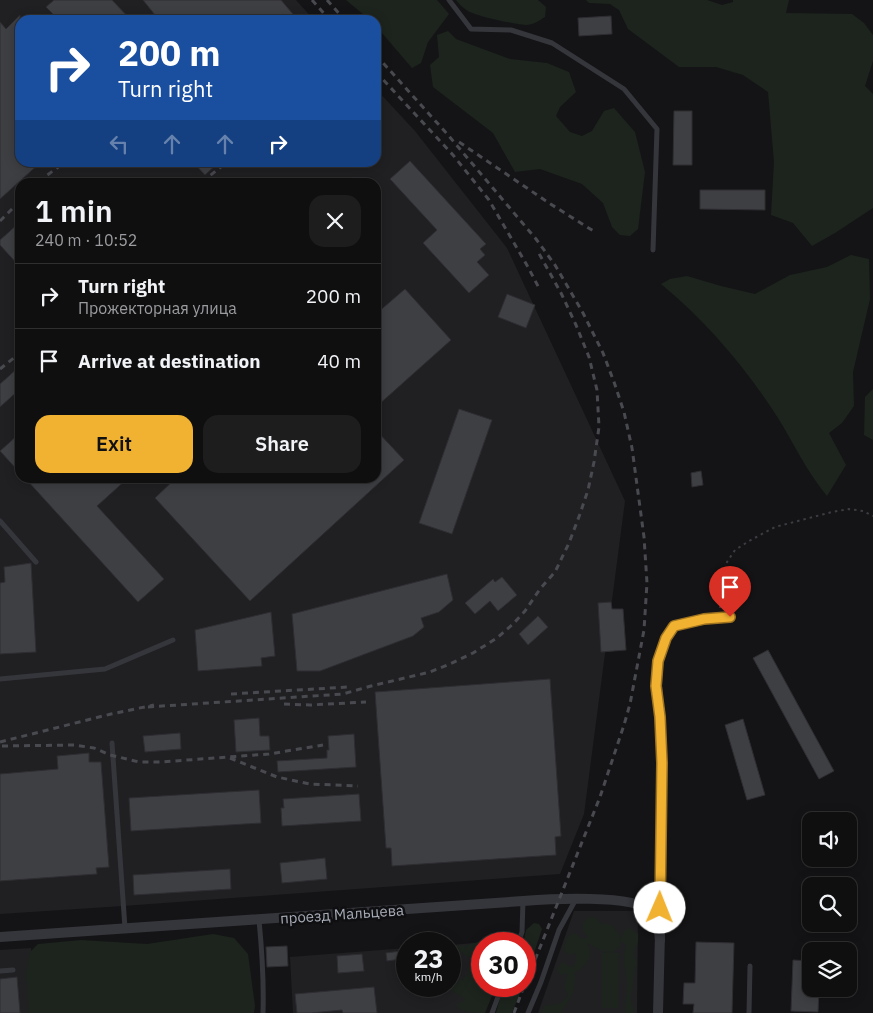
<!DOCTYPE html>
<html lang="en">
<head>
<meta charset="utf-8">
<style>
	body { margin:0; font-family:"IBM Plex Sans",sans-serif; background:#1d1d1e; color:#f1f3f6; height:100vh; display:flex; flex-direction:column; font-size:19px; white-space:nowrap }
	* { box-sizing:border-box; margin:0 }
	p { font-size:16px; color:#9b9c9f }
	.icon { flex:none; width:28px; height:28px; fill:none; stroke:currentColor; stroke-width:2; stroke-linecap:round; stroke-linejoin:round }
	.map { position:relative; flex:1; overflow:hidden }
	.side { position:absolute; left:15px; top:178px; width:366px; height:305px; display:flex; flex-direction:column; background:#0f0f10; border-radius:15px; box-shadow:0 2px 12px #0003,0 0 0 1px #2f2f30 }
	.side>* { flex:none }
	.banner { position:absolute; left:15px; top:15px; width:366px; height:152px; border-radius:15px; box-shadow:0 2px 12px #0003,0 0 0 1px #2f2f30; background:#1a4fa0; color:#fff; overflow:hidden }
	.fabs { position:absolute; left:802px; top:812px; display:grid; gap:10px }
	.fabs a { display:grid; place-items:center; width:55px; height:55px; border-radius:10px; background:#0f0f10; box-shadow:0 2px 12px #0003,0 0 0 1px #2f2f30; font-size:25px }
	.speed { position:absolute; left:396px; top:932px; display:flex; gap:10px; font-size:25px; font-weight:700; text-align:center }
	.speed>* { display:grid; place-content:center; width:65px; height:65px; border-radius:50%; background:#0f0f10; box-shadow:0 2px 12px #0003,0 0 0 1px #2f2f30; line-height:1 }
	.speed small { font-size:12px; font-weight:400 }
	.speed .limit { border:8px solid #d22; background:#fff; color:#111 }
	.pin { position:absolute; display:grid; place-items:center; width:42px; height:42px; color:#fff; margin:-51px -21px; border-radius:50% 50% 50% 0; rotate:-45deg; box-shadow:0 0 5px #0007 }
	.pin .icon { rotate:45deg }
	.me { position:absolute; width:55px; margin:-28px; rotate:1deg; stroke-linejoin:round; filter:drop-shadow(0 0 4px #0008) }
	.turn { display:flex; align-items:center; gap:18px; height:105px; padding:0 20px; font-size:22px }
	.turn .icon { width:65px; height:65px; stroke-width:2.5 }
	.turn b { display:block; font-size:35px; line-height:42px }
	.lanes { display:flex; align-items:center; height:48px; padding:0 20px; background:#0003; justify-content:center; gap:25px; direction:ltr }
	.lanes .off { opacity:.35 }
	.round { display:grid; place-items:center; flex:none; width:52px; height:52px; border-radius:15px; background:#1d1d1e }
	.head { display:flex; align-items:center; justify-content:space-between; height:85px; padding:0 20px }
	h1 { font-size:30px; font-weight:600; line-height:38px }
	.cta { display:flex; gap:10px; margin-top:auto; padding:10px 20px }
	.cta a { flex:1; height:58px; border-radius:15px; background:#f1b131; color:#111; font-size:20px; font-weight:600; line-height:58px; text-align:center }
	.cta a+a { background:#1d1d1e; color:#f1f3f6 }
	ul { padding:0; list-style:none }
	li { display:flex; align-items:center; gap:15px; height:65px; padding:0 20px; border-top:1px solid #2f2f30 }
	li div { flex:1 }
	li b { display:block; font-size:19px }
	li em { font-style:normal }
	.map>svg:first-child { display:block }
	.built { fill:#202023; fill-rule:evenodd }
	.green { fill:#1c241d }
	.building { fill:#3e3f43; stroke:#2e2e32 }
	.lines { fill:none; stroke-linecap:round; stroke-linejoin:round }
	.path { stroke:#3b3d42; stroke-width:2; stroke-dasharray:2.5 4; stroke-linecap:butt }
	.lane { stroke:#35363b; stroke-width:5 }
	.street { stroke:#35363b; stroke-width:10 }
	.rail { stroke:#484a50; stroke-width:3; stroke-dasharray:6 5; stroke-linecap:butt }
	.route-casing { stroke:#9d7320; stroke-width:12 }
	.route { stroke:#f1b131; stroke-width:9 }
	.labels { text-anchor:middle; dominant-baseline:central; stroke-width:5; stroke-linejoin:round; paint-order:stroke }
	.street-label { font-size:15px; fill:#a6abb6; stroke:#0f0f11 }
</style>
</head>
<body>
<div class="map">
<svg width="873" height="1013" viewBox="0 0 873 1013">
	<rect width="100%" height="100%" fill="#141416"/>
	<g class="built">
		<path d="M0,0H296L314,20H20V162H376V89L415,131L507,248L625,501L584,814L560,874L123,906L0,914ZM20,182H376V478H20Z"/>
		<polygon points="574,911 638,911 637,1013 538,1013"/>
		<polygon points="513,940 512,944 482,944 482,986 484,1013 293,1013 290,957 407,948 408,986 450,986 450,945"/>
		<polygon points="31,948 36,1013 0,1013 0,950"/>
	</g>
	<g class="green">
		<polygon points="346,0 437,0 449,14 428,42 421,63 412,68 376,26 376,20 370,20"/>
		<path d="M456,0H538L546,7L545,17C539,21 534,24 527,25C518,25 475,16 468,11C463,8 459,4 456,0Z"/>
		<polygon points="586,0 707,0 722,5 733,2 733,0 789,0 786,13 852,14 864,23 873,35 873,61 865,86 873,94 873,208 835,233 812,246 793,223 771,215 774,162 768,92 743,75 716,67 679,67 628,29 619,10 610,4 589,3"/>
		<polygon points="448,31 456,39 510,59 547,63 569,72 576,92 560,107 556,116 570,132 582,136 592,131 604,111 614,108 635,132 645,172 638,229 630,236 620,235 612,227 603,203 582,184 540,169 515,172 493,133 433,87 430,65 439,57 437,35"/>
		<path d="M851,255L869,259L870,299L853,372L854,406L842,423L829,433L846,465L827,496C807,472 794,444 778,418C746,368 707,322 661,284L670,279L687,276L721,286L755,294L790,275L827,267Z"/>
		<polygon points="873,389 873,440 864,435 865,397"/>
		<path d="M589,917L596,918L600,923L612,925L619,934L620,940L624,931L630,928L638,934V942L633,954L637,961L631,996L632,1004L635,1013H625L627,987L624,957L626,945L620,941V946L613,952L602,951L587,943C588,946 590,949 590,952C591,961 582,968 575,973C577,991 570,998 561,1013H541L544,1006L558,1004L566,999L568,994L564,989L565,981L568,974L560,975L557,968L563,962L569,966L573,967L576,961V953L569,955L564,950L566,938L573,933L577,935L581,939L588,937L583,931L582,924Z"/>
		<polygon points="534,923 539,924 542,929 525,980 525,944 523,944 526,930"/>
		<polygon points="213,934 234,938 248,954 255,1006 254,1013 29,1013 26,973 30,952 38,944 81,940 147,944"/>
		<path d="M492,938L503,940L504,944H482V986H496L485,1013C474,1013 461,1013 456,1005L466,1000L450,989L467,975L471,958L457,950L452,952V968L450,973V945L464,946Z"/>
		<polygon points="602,952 619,953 618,1008 602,1008"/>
		<polygon points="505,986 523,986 512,1013 496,1013 501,994"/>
	</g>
	<g class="building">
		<polygon points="54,0 112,0 131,20 59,20 46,7"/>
		<polygon points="143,0 281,0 298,20 159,20"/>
		<polygon points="20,15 20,38 16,41 20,45 20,162 41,162 0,199 0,22 6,29"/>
		<polygon points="611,16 612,34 579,36 578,18"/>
		<polygon points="674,111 692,111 692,165 673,165"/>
		<polygon points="410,161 486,244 480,249 485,255 477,262 489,275 469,293 423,243 437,230 390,179"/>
		<polygon points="193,162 219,162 205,175"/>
		<polygon points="700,190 765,190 765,210 700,209"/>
		<polygon points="20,222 20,267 0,245 0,240"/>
		<polygon points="405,289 451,340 376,407 376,314"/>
		<polygon points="507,294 535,305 526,328 498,317"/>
		<polygon points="20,366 20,389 0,407 0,384"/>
		<polygon points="459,409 492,420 452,534 419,523"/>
		<polygon points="376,430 404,460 250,601 155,498 176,478 376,478"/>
		<polygon points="20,433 20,473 0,451"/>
		<polygon points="701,471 703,485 692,487 691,473"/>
		<polygon points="25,478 128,478 97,506 164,579 138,602"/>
		<polygon points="31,563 36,652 0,654 0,583 5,582 4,567"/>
		<polygon points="447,574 453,600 439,612 421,618 424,627 413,636 320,671 297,671 292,614"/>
		<polygon points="502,577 517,595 498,611 490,601 475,614 465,603 493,579 495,582"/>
		<polygon points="611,602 612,609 623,609 626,650 601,652 598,603"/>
		<polygon points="271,612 275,656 261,658 262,666 198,671 195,630"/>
		<polygon points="538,616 548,627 528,645 519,634"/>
		<polygon points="768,650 834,771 819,779 753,658"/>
		<polygon points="550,679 561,836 555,837 556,855 392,866 391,848 386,848 375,692"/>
		<polygon points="259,718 260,736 269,736 270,750 236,752 234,720"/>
		<polygon points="743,719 765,795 747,800 725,725"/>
		<polygon points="180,733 181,749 145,752 143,736"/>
		<polygon points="354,734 356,767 278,772 277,761 327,758 327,750 329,750 328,736"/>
		<polygon points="89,753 89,762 101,762 109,867 96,868 97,874 0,881 0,774 58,769 57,756"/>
		<polygon points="259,790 261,823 131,831 129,798"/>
		<polygon points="359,794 361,821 282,826 281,808 284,808 283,799"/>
		<polygon points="325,858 327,879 282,883 280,863"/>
		<polygon points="230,869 231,889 134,895 133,875"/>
		<polygon points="696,942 734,943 732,1013 693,1013 694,1004 683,1004 684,983 695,983"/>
		<polygon points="287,946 288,966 267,967 266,947"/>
		<polygon points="408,950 408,958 387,961 386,953"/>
		<polygon points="362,954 364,971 338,973 337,956"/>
		<polygon points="793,960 811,961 810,988 811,989 819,989 818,1012 791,1011"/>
		<polygon points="17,977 20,1013 0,1013 0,979"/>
		<polygon points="374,987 377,1013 343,1013 342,1010 311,1013 297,1013 295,994"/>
	</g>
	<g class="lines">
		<polyline class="path" points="720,608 723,581 727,562 735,550 749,541 775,527 832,512 849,509 863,511 873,516"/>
		<g class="lane">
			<polyline points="449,0 471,29 511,30 552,43 624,89 657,129 653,250"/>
			<polyline points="0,521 36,562"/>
			<polyline points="0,679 105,669 173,640"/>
			<polyline points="112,743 125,928"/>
			<path d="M259,920C262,951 264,982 263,1013"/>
			<polyline points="518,944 522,932 523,901"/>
			<polyline points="0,971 13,970"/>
			<polyline points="492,1013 502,986"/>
			<polyline points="528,1013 541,982 559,930 576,899"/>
			<polyline points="749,1013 750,966"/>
		</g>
		<g class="street">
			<path d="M0,937L523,901C548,899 634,894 651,911C658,918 659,930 660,940"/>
			<polyline points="658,1013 661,893 662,763 660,717 657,686 658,661 666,639 674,626 704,619 730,617"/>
		</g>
		<g class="rail">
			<polyline points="312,0 330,20"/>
			<polyline points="327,0 345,20"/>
			<polyline points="376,55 448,135 536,239 555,265 583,313 603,353 614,382 624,412 632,448 644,537 647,583 644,630 630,704 624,725 600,797 525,985"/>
			<polyline points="376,72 453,155 489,200 528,267 540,290"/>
			<polyline points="459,142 549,203 595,232"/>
			<polyline points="39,182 46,176 65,162"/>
			<polyline points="202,182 227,162"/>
			<polyline points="0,221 20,201"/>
			<polyline points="0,369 20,353"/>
			<polyline points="231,694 348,687"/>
			<polyline points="284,704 310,705 366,702"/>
			<polyline points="148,707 343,694 371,686 430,672 450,664 473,653 497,638 513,624 525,611 540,589 555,572 569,543 580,514 588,490 594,462 599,427 597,390 589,357 576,325 561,293 537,250"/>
			<polyline points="0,742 111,714 154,705"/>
			<polyline points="2,746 74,745 94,748 110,755 139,762 161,762 269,754 323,745"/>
			<polyline points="230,758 277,777 310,784 358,786"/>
			<polyline points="514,1013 524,986"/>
		</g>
	</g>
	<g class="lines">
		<defs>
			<polyline id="route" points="660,908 662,763 660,717 656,686 658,661 666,638 674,626 704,619 730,617"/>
		</defs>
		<use href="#route" class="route-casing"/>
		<use href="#route" class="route"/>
	</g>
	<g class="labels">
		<g class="street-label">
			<text transform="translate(342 914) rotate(-4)">проезд Мальцева</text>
		</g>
	</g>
</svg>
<div class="fabs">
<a><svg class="icon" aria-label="sound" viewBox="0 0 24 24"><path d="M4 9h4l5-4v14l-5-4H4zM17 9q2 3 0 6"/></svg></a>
<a><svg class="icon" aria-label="search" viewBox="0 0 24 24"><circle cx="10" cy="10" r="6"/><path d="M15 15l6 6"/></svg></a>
<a><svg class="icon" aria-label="layers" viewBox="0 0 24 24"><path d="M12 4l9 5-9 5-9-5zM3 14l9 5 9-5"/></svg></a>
</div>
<div class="speed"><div>23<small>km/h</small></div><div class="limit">30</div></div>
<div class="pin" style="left:730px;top:617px;background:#d93025"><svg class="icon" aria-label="arrive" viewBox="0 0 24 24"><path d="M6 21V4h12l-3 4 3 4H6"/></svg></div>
<svg class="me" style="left:660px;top:908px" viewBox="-20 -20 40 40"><circle r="19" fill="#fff"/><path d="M0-13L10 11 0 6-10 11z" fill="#f1b131"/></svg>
<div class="banner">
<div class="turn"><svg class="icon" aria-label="right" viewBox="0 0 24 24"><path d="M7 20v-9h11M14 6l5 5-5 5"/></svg><div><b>200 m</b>Turn right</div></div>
<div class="lanes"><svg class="icon off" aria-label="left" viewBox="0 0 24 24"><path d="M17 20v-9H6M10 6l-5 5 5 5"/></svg><svg class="icon off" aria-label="ahead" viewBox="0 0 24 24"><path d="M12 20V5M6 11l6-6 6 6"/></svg><svg class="icon off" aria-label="ahead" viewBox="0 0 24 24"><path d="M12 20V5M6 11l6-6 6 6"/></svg><svg class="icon" aria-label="right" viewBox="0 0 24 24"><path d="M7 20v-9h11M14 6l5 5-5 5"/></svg></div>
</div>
<section class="side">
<div class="head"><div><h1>1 min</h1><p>240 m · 10:52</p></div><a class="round"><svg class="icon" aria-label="close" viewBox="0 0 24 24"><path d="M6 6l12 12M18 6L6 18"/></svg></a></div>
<ul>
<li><svg class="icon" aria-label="right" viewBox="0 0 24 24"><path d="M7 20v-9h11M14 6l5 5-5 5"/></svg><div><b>Turn right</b><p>Прожекторная улица</p></div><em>200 m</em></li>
<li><svg class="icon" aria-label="arrive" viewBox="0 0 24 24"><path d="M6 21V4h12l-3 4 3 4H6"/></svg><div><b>Arrive at destination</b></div><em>40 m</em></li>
</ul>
<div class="cta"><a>Exit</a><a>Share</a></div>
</section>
</div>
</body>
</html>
